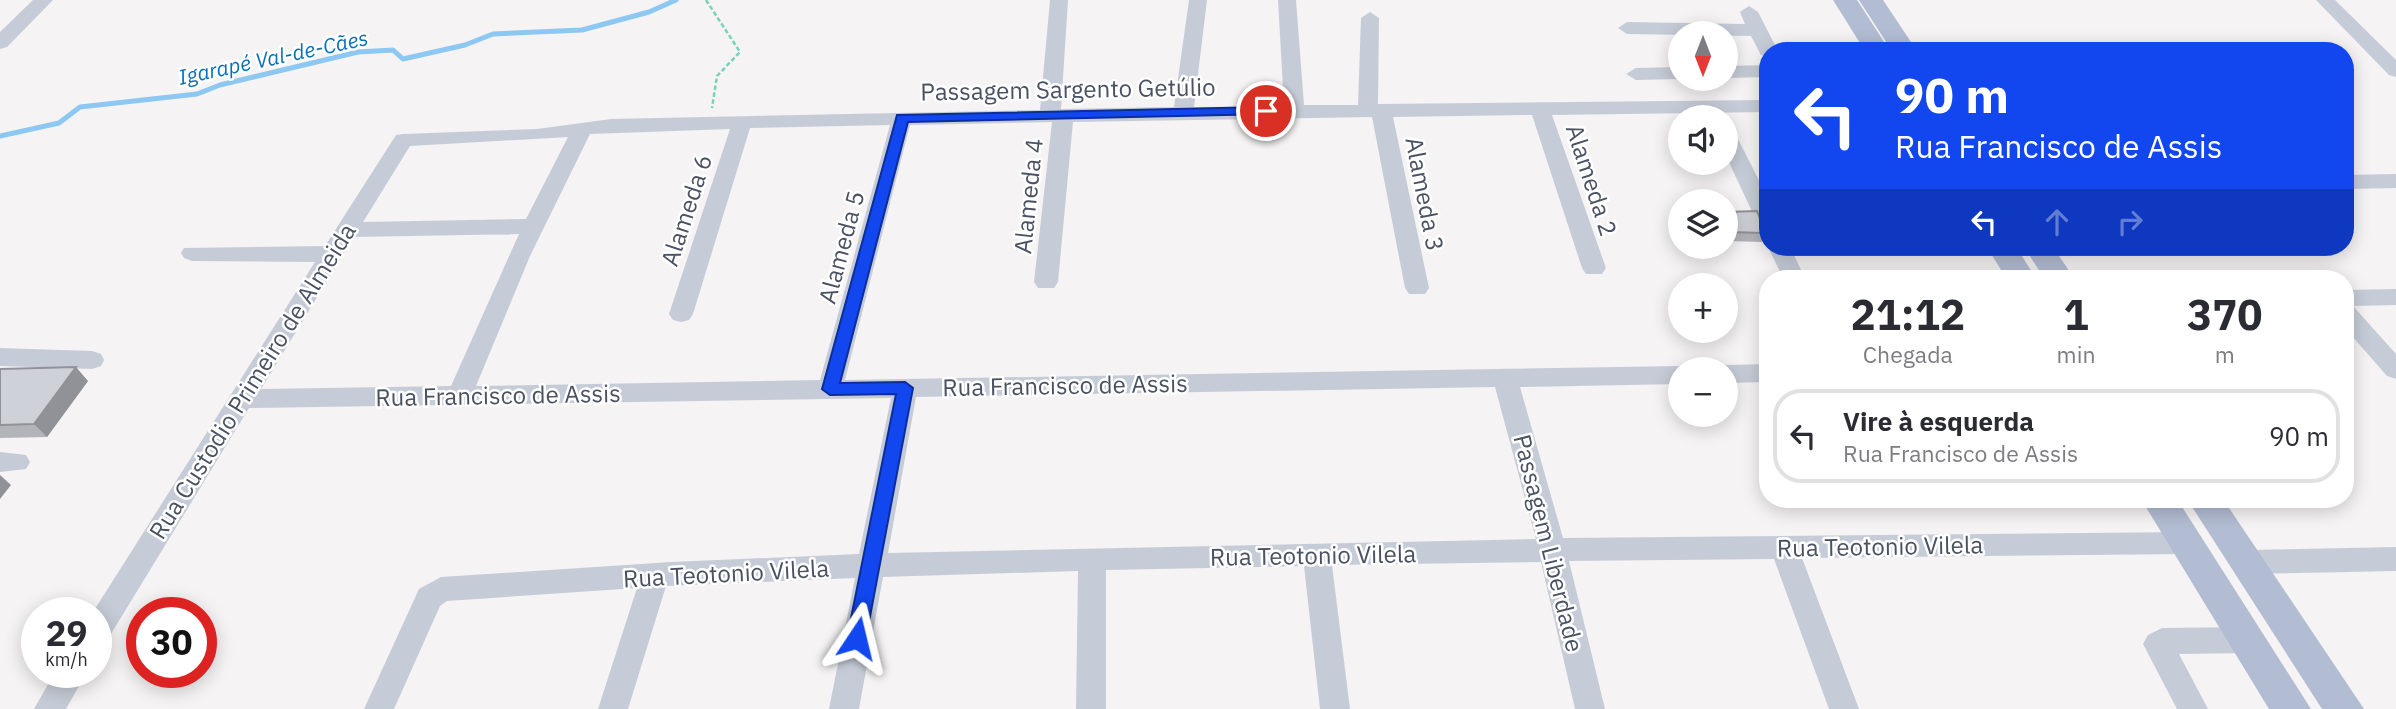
<!DOCTYPE html>
<html lang="pt">
<head>
<meta charset="utf-8">
<style>
	body { margin:0; font-family:"IBM Plex Sans",sans-serif; background:#f2f2f3; color:#2b2b33; height:100vh; display:flex; flex-direction:column; font-size:26px; white-space:nowrap }
	* { box-sizing:border-box; margin:0 }
	p { font-size:23px; color:#7c7c81 }
	.icon { flex:none; width:38px; height:38px; fill:none; stroke:currentColor; stroke-width:2; stroke-linecap:round; stroke-linejoin:round }
	.map { position:relative; flex:1; overflow:hidden }
	.sheet { position:absolute; left:1759px; top:270px; width:595px; height:238px; display:flex; flex-direction:column; background:#fff; border-radius:28px; box-shadow:0 4px 18px #0003 }
	.sheet>* { flex:none }
	.hud { position:absolute; left:1759px; top:42px; width:595px; height:214px; border-radius:28px; box-shadow:0 4px 18px #0003; background:#1247ef; color:#fff; overflow:hidden }
	.needle { width:46px; rotate:180deg }
	.fabs { position:absolute; left:1668px; top:21px; display:grid; gap:14px }
	.fabs a { display:grid; place-items:center; width:70px; height:70px; border-radius:50%; background:#fff; box-shadow:0 4px 18px #0003; font-size:35px }
	.speed { position:absolute; left:21px; top:597px; display:flex; gap:14px; font-size:35px; font-weight:700; text-align:center }
	.speed>* { display:grid; place-content:center; width:91px; height:91px; border-radius:50%; background:#fff; box-shadow:0 4px 18px #0003; line-height:1 }
	.speed small { font-size:18px; font-weight:400 }
	.speed .limit { border:10px solid #d22; background:#fff; color:#111 }
	.pin { position:absolute; display:grid; place-items:center; width:60px; height:60px; color:#fff; margin:-30px; border:4px solid #fff; border-radius:50%; box-shadow:0 2px 7px #0007 }
	.me { position:absolute; width:77px; margin:-38px; rotate:10deg; stroke-linejoin:round; filter:drop-shadow(0 0 5px #0008) }
	.turn { display:flex; align-items:center; gap:24px; height:147px; padding:0 21px; font-size:32px }
	.turn .icon { width:91px; height:91px; stroke-width:2.5 }
	.turn b { display:block; font-size:49px; line-height:60px }
	.lanes { display:flex; align-items:center; height:66px; padding:0 21px; background:#0003; justify-content:center; gap:35px; direction:ltr }
	.lanes .off { opacity:.35 }
	.eta { display:flex; justify-content:space-evenly; align-items:center; height:119px; text-align:center }
	.eta b { font-size:42px; font-weight:700; line-height:49px }
	ul { padding:0; list-style:none }
	li { display:flex; align-items:center; gap:21px; height:94px; margin:0 14px 10px; padding:0 7px; border:4px solid #e1e1e2; border-radius:28px }
	li div { flex:1 }
	li b { display:block; font-size:26px }
	li em { font-style:normal }
	.map>svg:first-child { display:block }
	.lines { fill:none; stroke-linecap:round; stroke-linejoin:round }
	.stream { stroke:#8cc8f1; stroke-width:5 }
	.path { stroke:#77d3b8; stroke-width:2.5; stroke-dasharray:4.5 2.5; stroke-linecap:butt }
	.minor { fill:#c6ccd7; fill-rule:evenodd }
	.major { fill:#b2bcd2; fill-rule:evenodd }
	.wall { fill:#b2b4ba }
	.shaded-wall { fill:#919297 }
	.building { fill:#cfd1d8; stroke:#919297; stroke-width:2 }
	.route { fill:#1247ef; stroke:#0c2e9b; stroke-width:2 }
	.labels { text-anchor:middle; dominant-baseline:central; stroke-width:5; stroke-linejoin:round; paint-order:stroke }
	.far-water-label { font-size:21px; font-style:italic; fill:#0570b9; stroke:#fff }
	.street-label { font-size:24px; fill:#495162; stroke:#fff }
</style>
</head>
<body>
<div class="map">
<svg width="2396" height="709" viewBox="0 0 2396 709">
	<rect width="100%" height="100%" fill="#f5f3f3"/>
	<g class="lines">
		<polyline class="stream" points="0,136 59,123 80,107 197,94 220,85 358,52 393,50 403,59 465,45 493,34 582,30 649,12 676,0"/>
		<polyline class="path" points="706,0 740,52 717,76 712,108"/>
		<g class="minor">
			<polygon points="33,0 53,0 7,47 0,49 0,32"/>
			<path d="M1050,0H1068L1061,109L1174,107L1189,0H1207L1194,107L1284,106L1278,0H1296L1304,105H1358L1361,18L1370,12L1379,18L1378,104L1768,100V112L1552,115L1606,268L1602,274H1586L1582,268L1532,115L1393,117L1429,288L1425,294H1409L1405,288L1372,117L1073,122L1058,282L1054,288H1038L1034,282L1052,122L910,125L845,380L1680,366L1689,369H1680V384L1520,387L1563,538L2186,532L2196,535L2200,543L2196,551L2186,554L1802,558L1859,709H1829L1774,559L1569,561L1605,709H1575L1541,562L1332,565L1350,709H1320L1304,566L1106,570V709H1076L1078,571L883,577L859,709H829L855,578L666,586L628,709H598L637,588L447,601L440,606L394,709H364L419,589L441,577L671,562L859,554L891,398L249,408L106,642L96,646V612H93L315,262L192,261L184,258L181,253L184,248L325,246L396,135L403,134L537,129L611,119L1040,110ZM890,125L820,380L476,386L530,256L590,134L730,129L669,314L673,320L681,322L689,320L693,314L750,128ZM568,137L526,219L363,222L410,146ZM519,234L451,386L261,389L354,237ZM1495,387L1536,539L888,553L916,397Z"/>
			<polygon points="2316,0 2335,0 2396,60 2396,77 2389,75"/>
			<polygon points="1749,6 1758,12 1778,51 1768,51 1768,57 1761,55 1751,36 1627,34 1618,28 1627,22 1745,24 1740,12"/>
			<polygon points="1768,65 1768,77 1726,78 1726,66"/>
			<polygon points="1680,67 1680,79 1636,80 1626,74 1636,68"/>
			<polygon points="1726,129 1736,135 1768,198 1768,229 1760,227 1757,222 1726,156"/>
			<polygon points="2396,174 2396,188 2345,189 2345,175"/>
			<polygon points="1768,247 1790,247 1805,278 1783,278"/>
			<polygon points="2396,289 2396,305 2353,306 2396,354 2396,379 2387,376 2345,328 2345,290"/>
			<polygon points="0,348 92,351 101,354 104,360 101,366 92,369 0,366"/>
			<polygon points="1768,364 1768,382 1726,383 1726,369 1716,369 1726,365"/>
			<polygon points="0,452 26,455 30,462 26,469 0,472"/>
			<polygon points="2396,547 2396,571 2247,574 2237,570 2233,562 2237,554 2247,550"/>
			<polygon points="2249,627 2259,631 2264,640 2259,649 2249,653 2179,654 2208,709 2177,709 2143,644 2148,635 2162,628"/>
			<polygon points="55,672 87,672 66,709 34,709"/>
		</g>
		<g class="major">
			<polygon points="1833,0 1857,0 1890,51 1865,51"/>
			<polygon points="1859,0 1883,0 1917,51 1892,51"/>
			<polygon points="1987,247 2016,247 2036,278 2006,278"/>
			<polygon points="2024,247 2053,247 2074,278 2044,278"/>
			<polygon points="2141,499 2177,499 2311,709 2269,709"/>
			<polygon points="2187,499 2223,499 2364,709 2322,709"/>
		</g>
	</g>
	<g class="wall">
		<polygon points="1726,212 1766,233 1762,242 1726,241"/>
		<polygon points="0,369 88,381 47,437 0,438"/>
	</g>
	<g class="shaded-wall">
		<polygon points="76,367 88,381 47,437 34,424"/>
		<polygon points="0,475 11,485 0,499"/>
	</g>
	<g class="building">
		<polygon points="1757,211 1766,233 1726,232 1726,212"/>
		<polygon points="76,367 34,424 0,425 0,369"/>
	</g>
	<polygon class="route" points="1266,107 1273,111 1271,114 908,122 840,383 905,382 913,388 866,638 864,643 850,643 847,638 896,394 830,395 822,389 897,115"/>
	<g class="labels">
		<g class="far-water-label">
			<text transform="translate(273 57) rotate(-12)">Igarapé Val-de-Cães</text>
		</g>
		<g class="street-label">
			<text transform="translate(1068 89) rotate(-1)">Passagem Sargento Getúlio</text>
			<text transform="translate(1592 180) rotate(72)">Alameda 2</text>
			<text transform="translate(1425 194) rotate(79)">Alameda 3</text>
			<text transform="translate(1028 196) rotate(-84)">Alameda 4</text>
			<text transform="translate(686 210) rotate(-72)">Alameda 6</text>
			<text transform="translate(841 247) rotate(-75)">Alameda 5</text>
			<text transform="translate(252 381) rotate(-58)">Rua Custodio Primeiro de Almeida</text>
			<text transform="translate(1065 385) rotate(-1)">Rua Francisco de Assis</text>
			<text transform="translate(498 395) rotate(-1)">Rua Francisco de Assis</text>
			<text transform="translate(1549 543) rotate(76)">Passagem Liberdade</text>
			<text transform="translate(1880 546) rotate(-1)">Rua Teotonio Vilela</text>
			<text transform="translate(1313 555) rotate(-1)">Rua Teotonio Vilela</text>
			<text transform="translate(726 573) rotate(-3)">Rua Teotonio Vilela</text>
		</g>
	</g>
</svg>
<div class="fabs">
<a><svg class="needle" viewBox="-14 -14 28 28"><path d="M0-13l5 13h-10z" fill="#e53935"/><path d="M0 13l5-13h-10z" fill="#7c7c81"/></svg></a>
<a><svg class="icon" aria-label="sound" viewBox="0 0 24 24"><path d="M4 9h4l5-4v14l-5-4H4zM17 9q2 3 0 6"/></svg></a>
<a><svg class="icon" aria-label="layers" viewBox="0 0 24 24"><path d="M12 4l9 5-9 5-9-5zM3 14l9 5 9-5"/></svg></a>
<a>+</a>
<a>−</a>
</div>
<div class="speed"><div>29<small>km/h</small></div><div class="limit">30</div></div>
<div class="pin" style="left:1266px;top:111px;background:#d93025"><svg class="icon" aria-label="arrive" viewBox="0 0 24 24"><path d="M6 21V4h12l-3 4 3 4H6"/></svg></div>
<svg class="me" style="left:857px;top:638px" viewBox="-20 -20 40 40"><path d="M0-17L14 15 0 8-14 15z" fill="#1247ef" stroke="#fff" stroke-width="4"/></svg>
<div class="hud">
<div class="turn"><svg class="icon" aria-label="left" viewBox="0 0 24 24"><path d="M17 20v-9H6M10 6l-5 5 5 5"/></svg><div><b>90 m</b>Rua Francisco de Assis</div></div>
<div class="lanes"><svg class="icon" aria-label="left" viewBox="0 0 24 24"><path d="M17 20v-9H6M10 6l-5 5 5 5"/></svg><svg class="icon off" aria-label="ahead" viewBox="0 0 24 24"><path d="M12 20V5M6 11l6-6 6 6"/></svg><svg class="icon off" aria-label="right" viewBox="0 0 24 24"><path d="M7 20v-9h11M14 6l5 5-5 5"/></svg></div>
</div>
<section class="sheet">
<div class="eta">
<div><b>21:12</b><p>Chegada</p></div>
<div><b>1</b><p>min</p></div>
<div><b>370</b><p>m</p></div>
</div>
<ul>
<li><svg class="icon" aria-label="left" viewBox="0 0 24 24"><path d="M17 20v-9H6M10 6l-5 5 5 5"/></svg><div><b>Vire à esquerda</b><p>Rua Francisco de Assis</p></div><em>90 m</em></li>
</ul>
</section>
</div>
</body>
</html>
